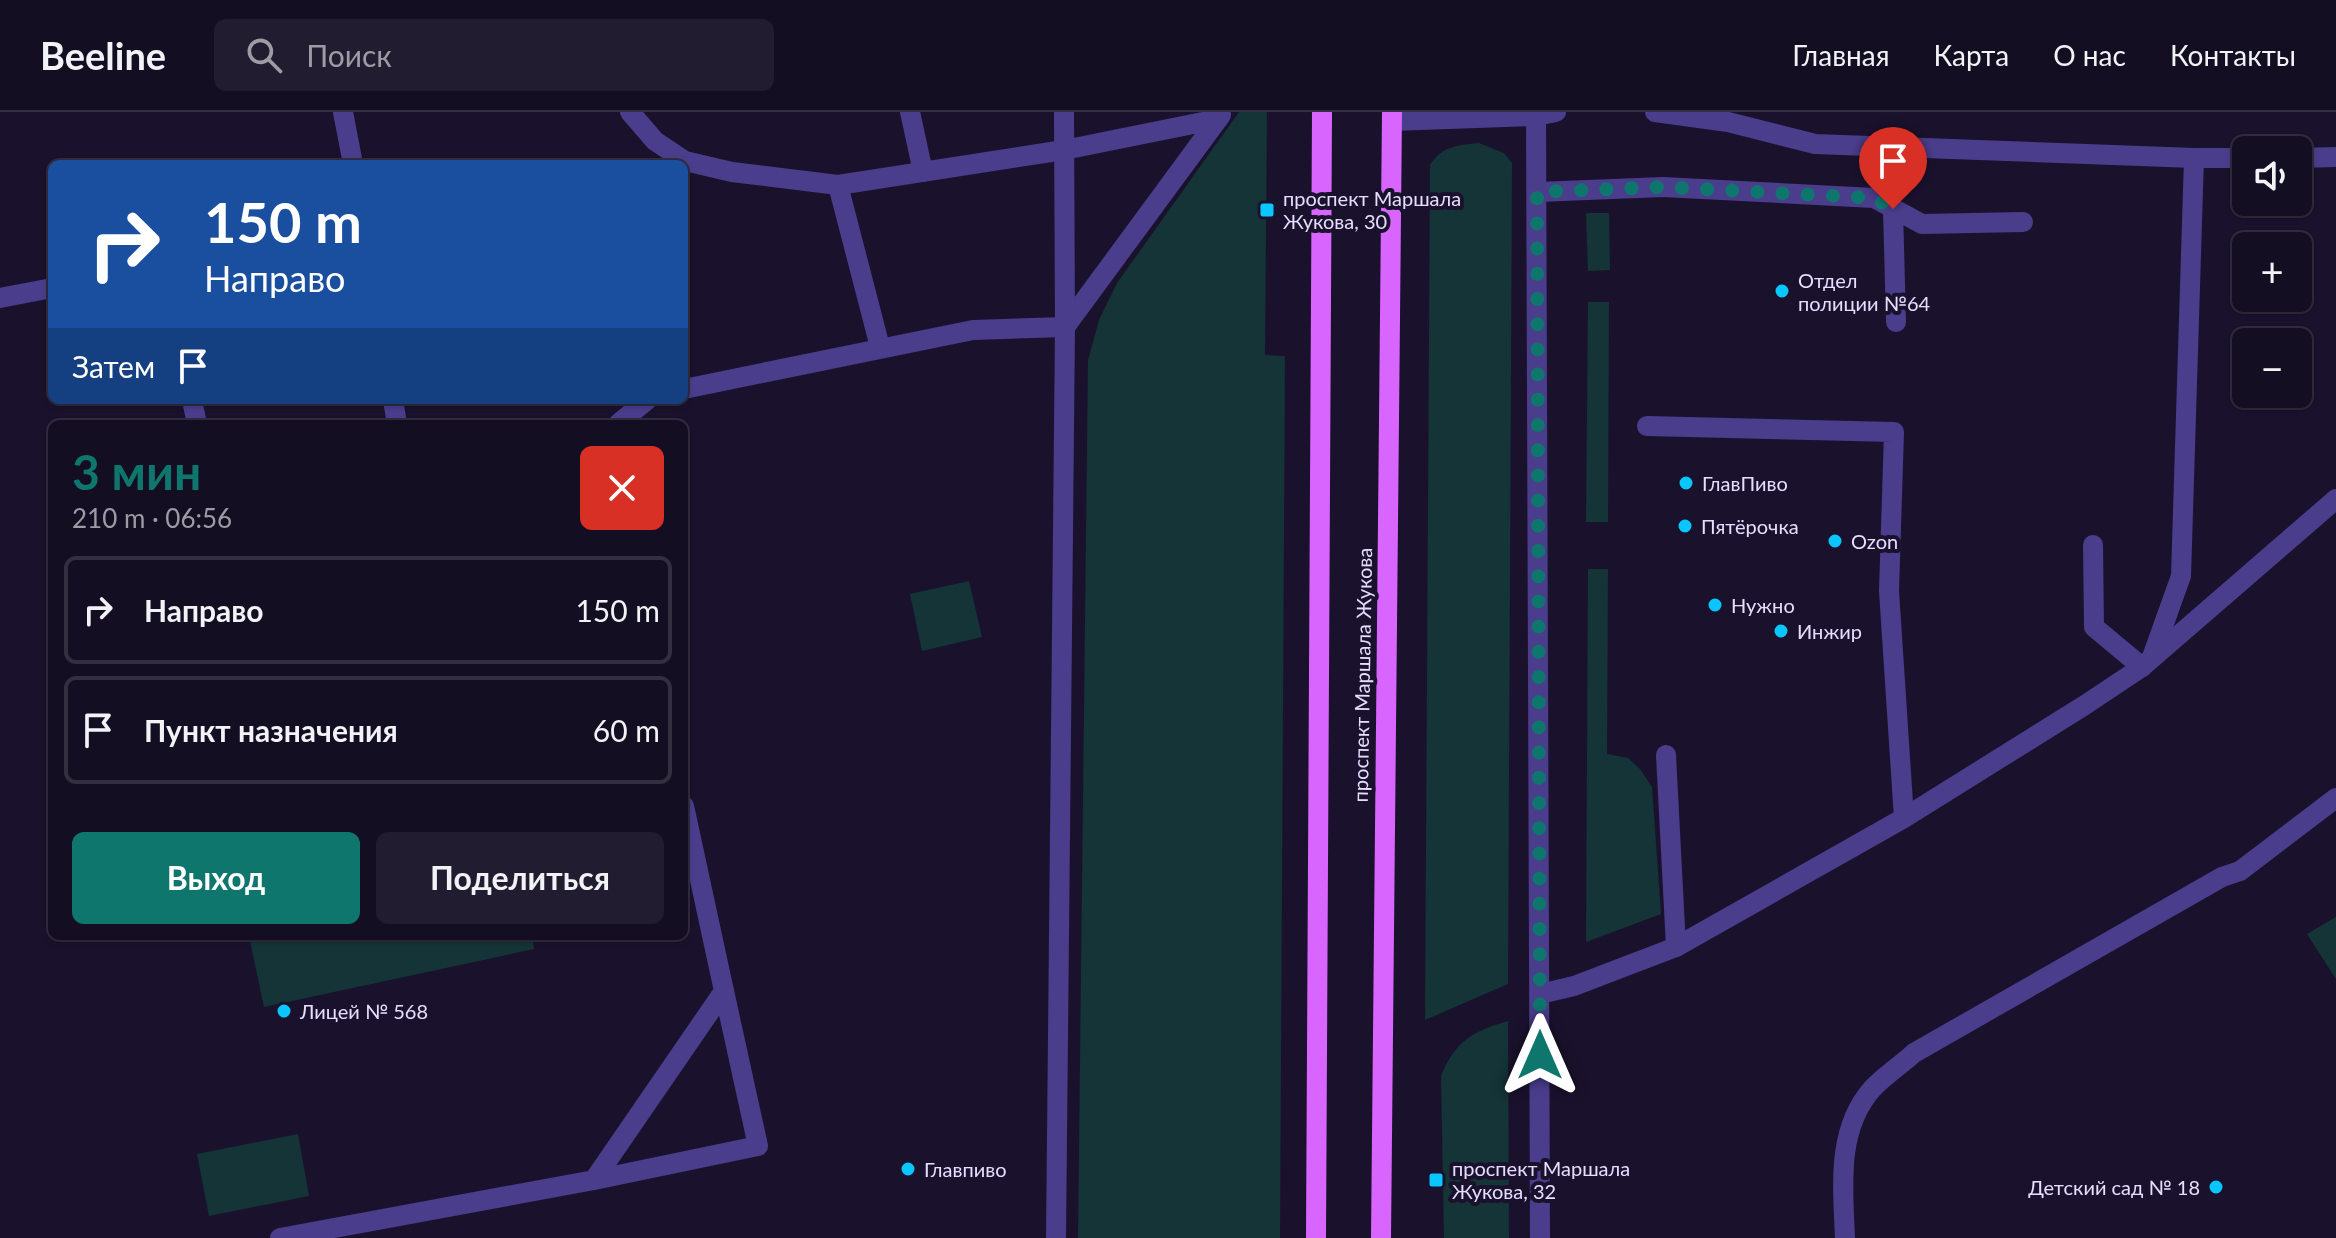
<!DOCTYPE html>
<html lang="ru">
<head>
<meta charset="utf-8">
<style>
	body { margin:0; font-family:Lato,sans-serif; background:#211c2f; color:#f1f3f6; height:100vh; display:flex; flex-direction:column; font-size:30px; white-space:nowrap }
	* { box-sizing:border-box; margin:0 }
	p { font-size:26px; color:#9d9ca5 }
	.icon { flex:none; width:44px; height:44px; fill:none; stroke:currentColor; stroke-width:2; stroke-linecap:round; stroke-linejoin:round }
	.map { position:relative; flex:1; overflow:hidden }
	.sheet { position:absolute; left:48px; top:308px; width:640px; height:520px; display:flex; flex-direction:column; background:#140e22; border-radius:12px; box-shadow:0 2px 6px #0004,0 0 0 2px #332e40 }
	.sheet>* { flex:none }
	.hud { position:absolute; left:48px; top:48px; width:640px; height:244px; border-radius:12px; box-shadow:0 2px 6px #0004,0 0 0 2px #332e40; background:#1a4fa0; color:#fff; overflow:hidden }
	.controls { position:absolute; left:2232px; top:24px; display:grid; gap:16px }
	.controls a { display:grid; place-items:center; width:80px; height:80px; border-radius:12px; background:#140e22; box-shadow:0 2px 6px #0004,0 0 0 2px #332e40; font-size:40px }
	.pin { position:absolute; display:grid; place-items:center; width:68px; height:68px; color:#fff; margin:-82px -34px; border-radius:50% 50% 50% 0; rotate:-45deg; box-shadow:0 0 8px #0007 }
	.pin .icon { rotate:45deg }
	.me { position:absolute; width:88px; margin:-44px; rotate:0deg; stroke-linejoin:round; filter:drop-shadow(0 0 6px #0008) }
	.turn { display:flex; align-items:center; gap:28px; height:168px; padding:0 24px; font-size:36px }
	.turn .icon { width:104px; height:104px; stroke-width:2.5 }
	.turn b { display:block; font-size:56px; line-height:68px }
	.then { display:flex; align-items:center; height:76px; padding:0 24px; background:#0003; gap:16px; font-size:30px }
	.round { display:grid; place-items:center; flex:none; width:84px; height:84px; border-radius:12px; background:#211c2f }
	.headline { display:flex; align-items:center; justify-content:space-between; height:136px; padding:0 24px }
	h1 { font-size:48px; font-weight:700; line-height:60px; color:#0f766e }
	.cta { display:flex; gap:16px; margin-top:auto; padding:16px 24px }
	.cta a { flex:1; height:92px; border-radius:12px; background:#0f766e; color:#fff; font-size:32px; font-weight:700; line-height:92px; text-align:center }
	.cta a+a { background:#211c2f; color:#f1f3f6 }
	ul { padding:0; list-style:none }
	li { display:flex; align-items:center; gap:24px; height:108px; margin:0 16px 12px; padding:0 8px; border:4px solid #332e40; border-radius:12px }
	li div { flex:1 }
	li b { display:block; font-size:30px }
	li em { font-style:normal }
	header { display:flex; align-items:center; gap:48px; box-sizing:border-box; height:112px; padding:0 40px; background:#140e22; border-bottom:2px solid #332e40 }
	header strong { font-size:38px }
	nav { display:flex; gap:44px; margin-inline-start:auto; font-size:28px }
	.search { width:560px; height:72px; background:#211c2f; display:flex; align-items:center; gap:20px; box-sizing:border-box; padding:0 28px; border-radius:12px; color:#9d9ca5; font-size:30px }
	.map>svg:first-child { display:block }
	.green { fill:#143437 }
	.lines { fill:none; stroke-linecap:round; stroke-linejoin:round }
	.minor { stroke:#4a3d8c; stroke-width:20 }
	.major { stroke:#d965ff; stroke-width:20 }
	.route { stroke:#0f766e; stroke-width:14; stroke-dasharray:0 25.2 }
	.poi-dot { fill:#0ac6ff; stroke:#1a122d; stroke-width:3 }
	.labels { text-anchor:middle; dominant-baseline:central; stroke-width:8; stroke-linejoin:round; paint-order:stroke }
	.poi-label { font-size:20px; fill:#e6deff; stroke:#1a122d; text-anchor:start }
	.street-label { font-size:20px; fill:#e6deff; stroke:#1a122d }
</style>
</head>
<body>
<header>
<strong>Beeline</strong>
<div class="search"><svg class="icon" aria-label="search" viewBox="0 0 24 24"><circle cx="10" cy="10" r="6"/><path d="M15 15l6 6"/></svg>Поиск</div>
<nav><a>Главная</a><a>Карта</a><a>О нас</a><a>Контакты</a></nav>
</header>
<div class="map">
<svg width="2336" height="1126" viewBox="0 0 2336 1126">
	<rect width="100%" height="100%" fill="#1a122d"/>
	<g class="green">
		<polygon points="1239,0 1267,0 1265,243 1285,244 1280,1126 1078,1126 1088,248 1099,208 1117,171"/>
		<path d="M1479,31L1504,41L1512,51L1508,872L1425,908L1430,53C1442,34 1458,33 1479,31Z"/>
		<polygon points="1586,101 1609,101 1610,158 1588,159"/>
		<polygon points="1588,190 1609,190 1608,410 1586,410"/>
		<polygon points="1588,457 1608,457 1607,642 1628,646 1640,657 1652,675 1661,802 1586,830"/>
		<polygon points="969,469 982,525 922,539 910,482"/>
		<polygon points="2336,805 2336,867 2307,822"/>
		<polygon points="249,824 532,824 534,837 264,895"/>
		<path d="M1508,909L1509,1126H1444L1441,964C1455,929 1473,919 1508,909Z"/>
		<polygon points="298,1022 309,1084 209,1104 197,1042"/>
	</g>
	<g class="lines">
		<g class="minor">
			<polyline points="343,0 353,52"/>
			<polyline points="630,0 655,29 685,49 732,60 838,73 880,235"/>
			<polyline points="910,0 923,60"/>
			<polyline points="1536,0 1540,1126"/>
			<polyline points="1655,0 1728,10 1815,32 2194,46 2246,46"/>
			<polyline points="1392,9 1536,4 1556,0"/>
			<polyline points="2298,46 2336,45"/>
			<polyline points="838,73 1064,38 1218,7"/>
			<polyline points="1537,80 1663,75 1874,86 1922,112 2023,110"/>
			<polyline points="1893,97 1896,210"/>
			<polyline points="0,186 52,176"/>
			<polyline points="1065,215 1221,3"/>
			<polyline points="684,277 973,218 1065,215"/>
			<polyline points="192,288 197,312"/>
			<polyline points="393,288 397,312"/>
			<polyline points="618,312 647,288"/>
			<polyline points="1647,314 1894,320 1889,479 1904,706"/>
			<polyline points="2093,433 2094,515 2142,555"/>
			<polyline points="2152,545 2181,464 2194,46"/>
			<polyline points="1666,643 1676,835"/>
			<polyline points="1540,882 1574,874 1676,835 1904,706 2085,593 2142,555 2336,387"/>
			<polyline points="594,1068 758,1034 724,879"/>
			<polyline points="280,1126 594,1068 724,879 684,694"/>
			<polyline points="1056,1126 1065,215 1064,0"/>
			<path d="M1845,1126C1843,1076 1836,1018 1872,977C1884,964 1901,953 1914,941L2222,765L2240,759L2336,686"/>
		</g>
		<g class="major">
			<polyline points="1316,1126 1322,0"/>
			<polyline points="1381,1126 1392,0"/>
		</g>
	</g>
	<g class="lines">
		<polyline class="route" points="1540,943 1537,80 1663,75 1874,86 1893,97"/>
	</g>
	<g class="poi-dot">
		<rect x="1259" y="90" width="16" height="16" rx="4"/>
		<circle cx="1782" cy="179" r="8"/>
		<circle cx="1686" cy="371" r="8"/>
		<circle cx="1685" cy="414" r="8"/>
		<circle cx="1835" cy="429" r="8"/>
		<circle cx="1715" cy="493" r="8"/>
		<circle cx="1781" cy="519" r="8"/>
		<circle cx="284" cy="899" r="8"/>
		<circle cx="908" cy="1057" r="8"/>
		<rect x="1428" y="1060" width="16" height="16" rx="4"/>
		<circle cx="2216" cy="1075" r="8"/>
	</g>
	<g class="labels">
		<g class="poi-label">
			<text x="1283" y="86">проспект Маршала<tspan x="1283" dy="23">Жукова, 30</tspan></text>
			<text x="1798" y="168">Отдел<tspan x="1798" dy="23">полиции №64</tspan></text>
			<text x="1702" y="371">ГлавПиво</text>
			<text x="1701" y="414">Пятёрочка</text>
			<text x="1851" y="429">Ozon</text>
			<text x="1731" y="493">Нужно</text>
			<text x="1797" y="519">Инжир</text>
			<text x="300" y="899">Лицей № 568</text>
			<text x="1452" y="1056">проспект Маршала<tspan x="1452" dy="23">Жукова, 32</tspan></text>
			<text x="924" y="1057">Главпиво</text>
			<text x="2200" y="1075" text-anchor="end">Детский сад № 18</text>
		</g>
		<g class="street-label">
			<text transform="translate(1362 563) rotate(-89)">проспект Маршала Жукова</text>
		</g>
	</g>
</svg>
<div class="controls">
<a><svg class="icon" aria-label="sound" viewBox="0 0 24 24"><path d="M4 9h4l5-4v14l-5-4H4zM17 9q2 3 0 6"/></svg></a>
<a>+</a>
<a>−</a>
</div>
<div class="pin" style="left:1893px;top:97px;background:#d93025"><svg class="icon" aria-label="arrive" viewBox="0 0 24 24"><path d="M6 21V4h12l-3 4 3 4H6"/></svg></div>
<svg class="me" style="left:1540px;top:943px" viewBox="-20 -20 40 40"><path d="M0-17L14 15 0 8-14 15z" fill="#0f766e" stroke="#fff" stroke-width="4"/></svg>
<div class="hud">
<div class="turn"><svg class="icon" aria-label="right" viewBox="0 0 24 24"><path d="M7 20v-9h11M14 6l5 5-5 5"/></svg><div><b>150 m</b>Направо</div></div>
<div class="then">Затем<svg class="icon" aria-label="arrive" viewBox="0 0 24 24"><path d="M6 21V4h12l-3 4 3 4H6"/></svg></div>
</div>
<section class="sheet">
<div class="headline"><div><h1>3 мин</h1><p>210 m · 06:56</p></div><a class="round" style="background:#d93025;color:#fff"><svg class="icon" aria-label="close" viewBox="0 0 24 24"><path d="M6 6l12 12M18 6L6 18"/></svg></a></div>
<ul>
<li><svg class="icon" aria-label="right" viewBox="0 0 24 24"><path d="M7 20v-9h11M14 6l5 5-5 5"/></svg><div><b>Направо</b></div><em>150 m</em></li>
<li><svg class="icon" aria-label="arrive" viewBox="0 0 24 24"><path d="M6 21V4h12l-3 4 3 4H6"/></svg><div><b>Пункт назначения</b></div><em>60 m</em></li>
</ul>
<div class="cta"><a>Выход</a><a>Поделиться</a></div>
</section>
</div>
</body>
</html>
